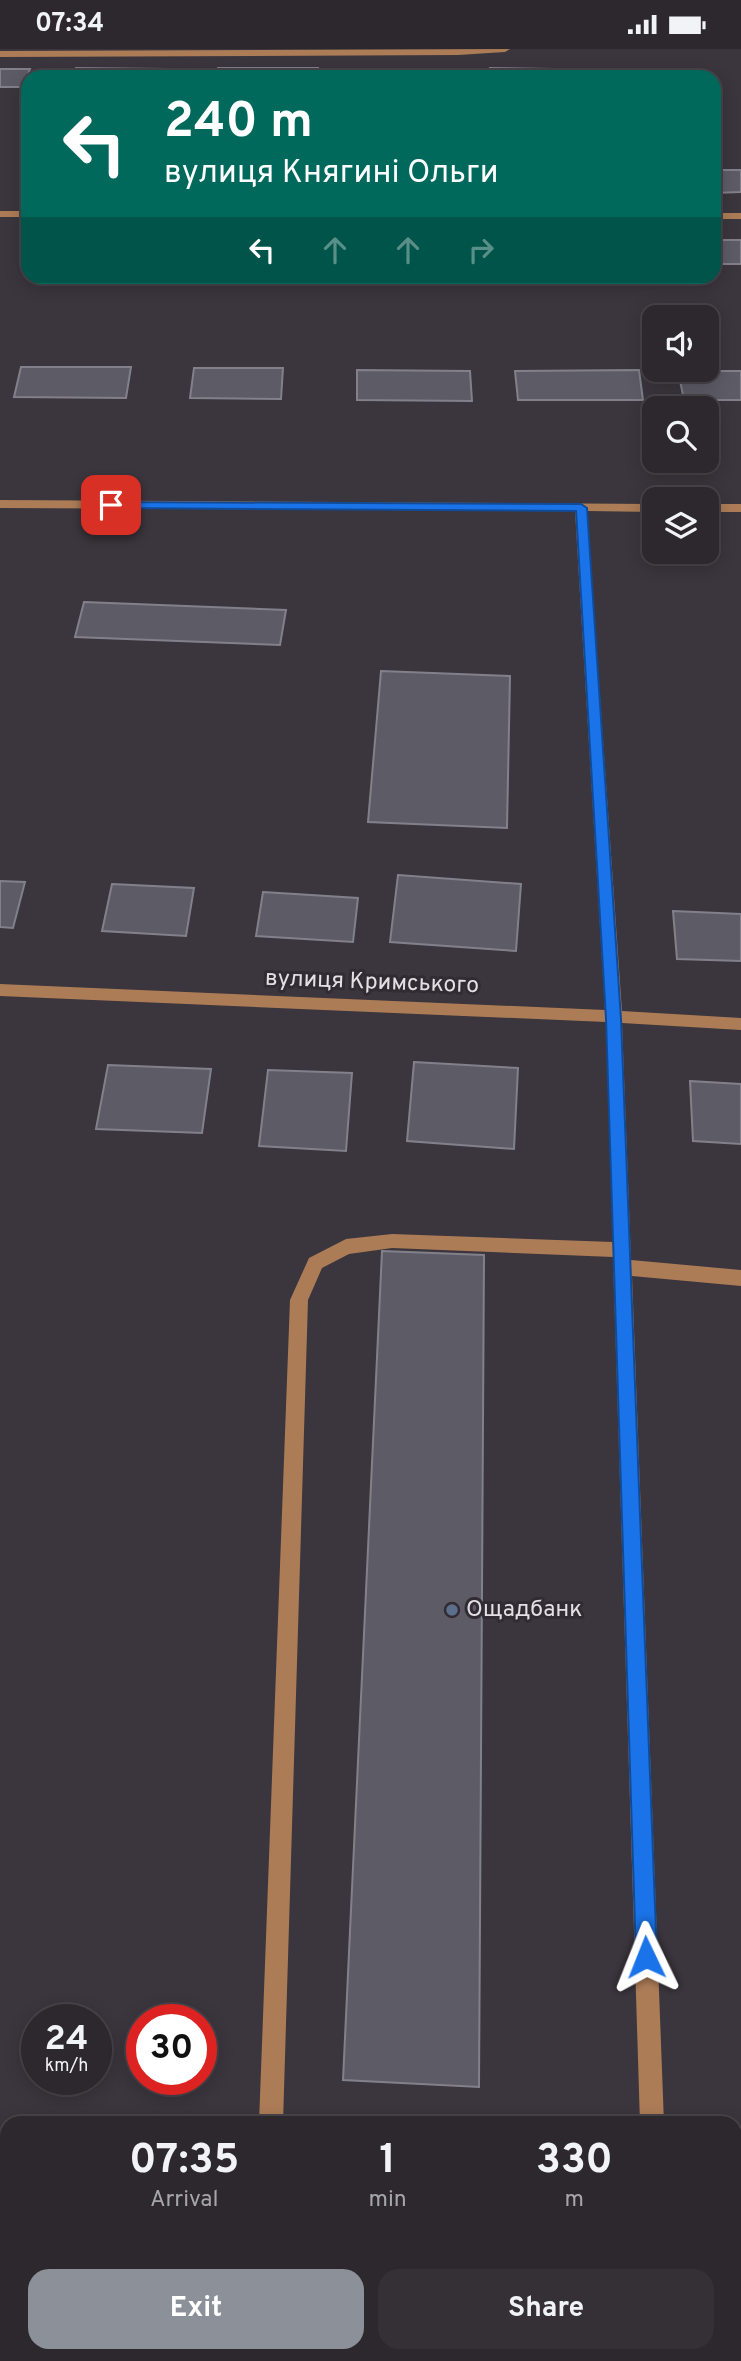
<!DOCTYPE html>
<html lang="en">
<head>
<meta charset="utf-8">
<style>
	body { margin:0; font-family:Overpass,sans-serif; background:#343036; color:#f1f3f6; height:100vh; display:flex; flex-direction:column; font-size:26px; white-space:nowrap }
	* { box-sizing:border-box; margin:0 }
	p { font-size:23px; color:#a6a6aa }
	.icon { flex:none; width:38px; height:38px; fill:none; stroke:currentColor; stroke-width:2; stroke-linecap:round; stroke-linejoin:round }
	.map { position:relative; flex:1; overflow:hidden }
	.drawer { position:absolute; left:0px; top:2067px; width:742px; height:247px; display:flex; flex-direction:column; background:#2c282e; border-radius:21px 21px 0 0; box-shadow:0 4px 18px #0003,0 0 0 2px #48444a }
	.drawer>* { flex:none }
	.top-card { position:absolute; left:21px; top:21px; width:700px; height:214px; border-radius:21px; box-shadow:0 4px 18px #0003,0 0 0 2px #48444a; background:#00695c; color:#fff; overflow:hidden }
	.buttons { position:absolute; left:642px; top:256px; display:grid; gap:14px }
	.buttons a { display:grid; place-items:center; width:77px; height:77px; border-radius:14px; background:#2c282e; box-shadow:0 4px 18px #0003,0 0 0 2px #48444a; font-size:35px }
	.speed { position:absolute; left:21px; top:1955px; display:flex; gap:14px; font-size:35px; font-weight:700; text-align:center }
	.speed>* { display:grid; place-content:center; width:91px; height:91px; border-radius:50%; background:#2c282e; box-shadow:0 4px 18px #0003,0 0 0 2px #48444a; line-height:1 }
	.speed small { font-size:18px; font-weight:400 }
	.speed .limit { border:10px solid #d22; background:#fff; color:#111 }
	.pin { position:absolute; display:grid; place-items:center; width:60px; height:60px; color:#fff; margin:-30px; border-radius:14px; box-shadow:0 4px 10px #0006 }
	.me { position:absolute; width:77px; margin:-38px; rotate:358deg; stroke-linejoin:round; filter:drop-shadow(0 0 5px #0008) }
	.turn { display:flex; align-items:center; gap:24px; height:147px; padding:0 28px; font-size:32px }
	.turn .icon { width:91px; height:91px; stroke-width:2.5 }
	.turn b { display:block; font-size:49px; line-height:60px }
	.lanes { display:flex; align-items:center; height:66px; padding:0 28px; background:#0003; justify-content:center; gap:35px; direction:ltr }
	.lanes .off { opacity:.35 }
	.eta { display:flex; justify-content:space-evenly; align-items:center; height:119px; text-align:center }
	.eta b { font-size:42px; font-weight:700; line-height:49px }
	.action { display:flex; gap:14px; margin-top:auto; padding:14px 28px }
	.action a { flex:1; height:80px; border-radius:21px; background:#8c9099; color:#fff; font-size:28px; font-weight:700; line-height:80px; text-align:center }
	.action a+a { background:#343036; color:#f1f3f6 }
	.status { display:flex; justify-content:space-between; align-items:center; height:49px; padding:0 35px; background:#2c282e; direction:ltr }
	.status svg { height:19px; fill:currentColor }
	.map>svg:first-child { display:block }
	.building { fill:#5d5c66; stroke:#82808b; stroke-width:2 }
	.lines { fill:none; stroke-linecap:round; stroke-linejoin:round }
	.minor { fill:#ac7c57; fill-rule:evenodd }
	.route { fill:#1a73e8; stroke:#114b97; stroke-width:2 }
	.service-dot { fill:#5c6f8a; stroke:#312b33; stroke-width:2.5 }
	.labels { text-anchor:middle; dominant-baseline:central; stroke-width:6; stroke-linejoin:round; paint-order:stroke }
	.street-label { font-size:23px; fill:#e3dfe4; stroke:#312b33 }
	.poi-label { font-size:23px; fill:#e3dfe4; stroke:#312b33; text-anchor:start }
</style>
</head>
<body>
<div class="status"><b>07:34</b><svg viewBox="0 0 49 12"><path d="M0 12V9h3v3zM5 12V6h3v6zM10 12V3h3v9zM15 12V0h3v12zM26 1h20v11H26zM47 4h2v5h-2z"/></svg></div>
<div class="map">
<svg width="741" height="2312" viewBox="0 0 741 2312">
	<rect width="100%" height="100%" fill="#3b353d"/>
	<g class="building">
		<polygon points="76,19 167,20 166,28 74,28"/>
		<polygon points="218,19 318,19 318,28 216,28"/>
		<polygon points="490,19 552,20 553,28 491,28"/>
		<polygon points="0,20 30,20 23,38 0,38"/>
		<polygon points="366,20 460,21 460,28 366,28"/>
		<polygon points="552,20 613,21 614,28 553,28"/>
		<polygon points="714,121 741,121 741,143 714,144"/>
		<rect x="714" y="191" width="27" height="24"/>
		<polygon points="21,318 131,318 126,349 14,348"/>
		<polygon points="194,319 283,319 281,350 190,349"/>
		<polygon points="357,321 470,322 472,352 357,351"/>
		<polygon points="639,321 643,351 518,351 515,322"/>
		<polygon points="678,322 741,322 741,351 684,351"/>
		<polygon points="84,553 286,561 280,596 75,588"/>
		<polygon points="381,622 510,627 507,779 368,773"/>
		<polygon points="398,826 521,835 516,902 390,893"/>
		<polygon points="0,832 25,833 13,879 0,878"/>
		<polygon points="112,835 194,839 186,887 102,882"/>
		<polygon points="263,843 358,849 353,893 256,887"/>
		<polygon points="673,862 741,865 741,912 677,910"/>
		<polygon points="414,1013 518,1019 514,1100 407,1092"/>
		<polygon points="108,1016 211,1020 202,1084 96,1080"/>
		<polygon points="268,1021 352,1024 346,1102 259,1097"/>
		<polygon points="690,1032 741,1035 741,1095 693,1092"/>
		<polygon points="382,1202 484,1206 479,2038 343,2031"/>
		<polygon points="125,2306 190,2306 189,2312 124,2312"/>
	</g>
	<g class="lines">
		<g class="minor">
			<polygon points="510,0 505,3 458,6 0,8 0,2"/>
			<rect x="0" y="162" width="28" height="6"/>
			<rect x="714" y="164" width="27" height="6"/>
			<polygon points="0,451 654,455 654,463 587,462 622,962 741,969 741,981 622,974 631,1211 741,1221 741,1237 632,1227 664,2074 640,2074 613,1208 392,1199 349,1205 322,1219 308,1251 283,2074 259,2074 290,1251 309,1209 346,1190 392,1185 613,1193 606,973 0,947 0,935 605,961 575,462 0,459"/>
			<rect x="707" y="455" width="34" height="8"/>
			<rect x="250" y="2306" width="26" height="6"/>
			<rect x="647" y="2306" width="26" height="6"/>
		</g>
	</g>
	<polygon class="route" points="107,453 581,455 587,459 621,970 657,1908 654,1915 646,1918 639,1915 636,1908 606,970 576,462 111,459 107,458"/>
	<circle class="service-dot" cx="452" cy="1561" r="7"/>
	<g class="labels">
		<g class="street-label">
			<text transform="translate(372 934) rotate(2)">вулиця Кримського</text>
		</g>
		<g class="poi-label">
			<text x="466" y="1561">Ощадбанк</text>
		</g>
	</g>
</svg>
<div class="buttons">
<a><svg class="icon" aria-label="sound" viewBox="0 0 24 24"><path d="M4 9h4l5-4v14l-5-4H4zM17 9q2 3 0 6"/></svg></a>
<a><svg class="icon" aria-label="search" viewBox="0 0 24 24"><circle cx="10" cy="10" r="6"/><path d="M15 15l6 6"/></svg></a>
<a><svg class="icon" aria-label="layers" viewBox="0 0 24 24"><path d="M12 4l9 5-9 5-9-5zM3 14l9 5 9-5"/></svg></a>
</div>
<div class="speed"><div>24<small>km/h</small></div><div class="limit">30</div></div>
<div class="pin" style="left:111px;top:456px;background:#d93025"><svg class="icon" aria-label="arrive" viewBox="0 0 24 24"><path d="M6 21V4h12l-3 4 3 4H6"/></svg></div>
<svg class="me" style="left:646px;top:1908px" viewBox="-20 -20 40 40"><path d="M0-17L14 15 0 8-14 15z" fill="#1a73e8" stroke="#fff" stroke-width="4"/></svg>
<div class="top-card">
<div class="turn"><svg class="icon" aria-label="left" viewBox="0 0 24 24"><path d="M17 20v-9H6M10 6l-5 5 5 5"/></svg><div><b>240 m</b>вулиця Княгині Ольги</div></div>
<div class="lanes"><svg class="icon" aria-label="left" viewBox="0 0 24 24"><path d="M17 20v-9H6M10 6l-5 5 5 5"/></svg><svg class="icon off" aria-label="ahead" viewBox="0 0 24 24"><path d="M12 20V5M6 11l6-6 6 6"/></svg><svg class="icon off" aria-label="ahead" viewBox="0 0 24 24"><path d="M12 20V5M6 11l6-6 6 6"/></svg><svg class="icon off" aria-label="right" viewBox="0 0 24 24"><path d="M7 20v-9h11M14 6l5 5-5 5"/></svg></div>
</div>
<section class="drawer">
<div class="eta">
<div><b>07:35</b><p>Arrival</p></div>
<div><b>1</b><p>min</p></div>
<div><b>330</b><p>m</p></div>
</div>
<div class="action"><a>Exit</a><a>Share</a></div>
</section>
</div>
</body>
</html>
